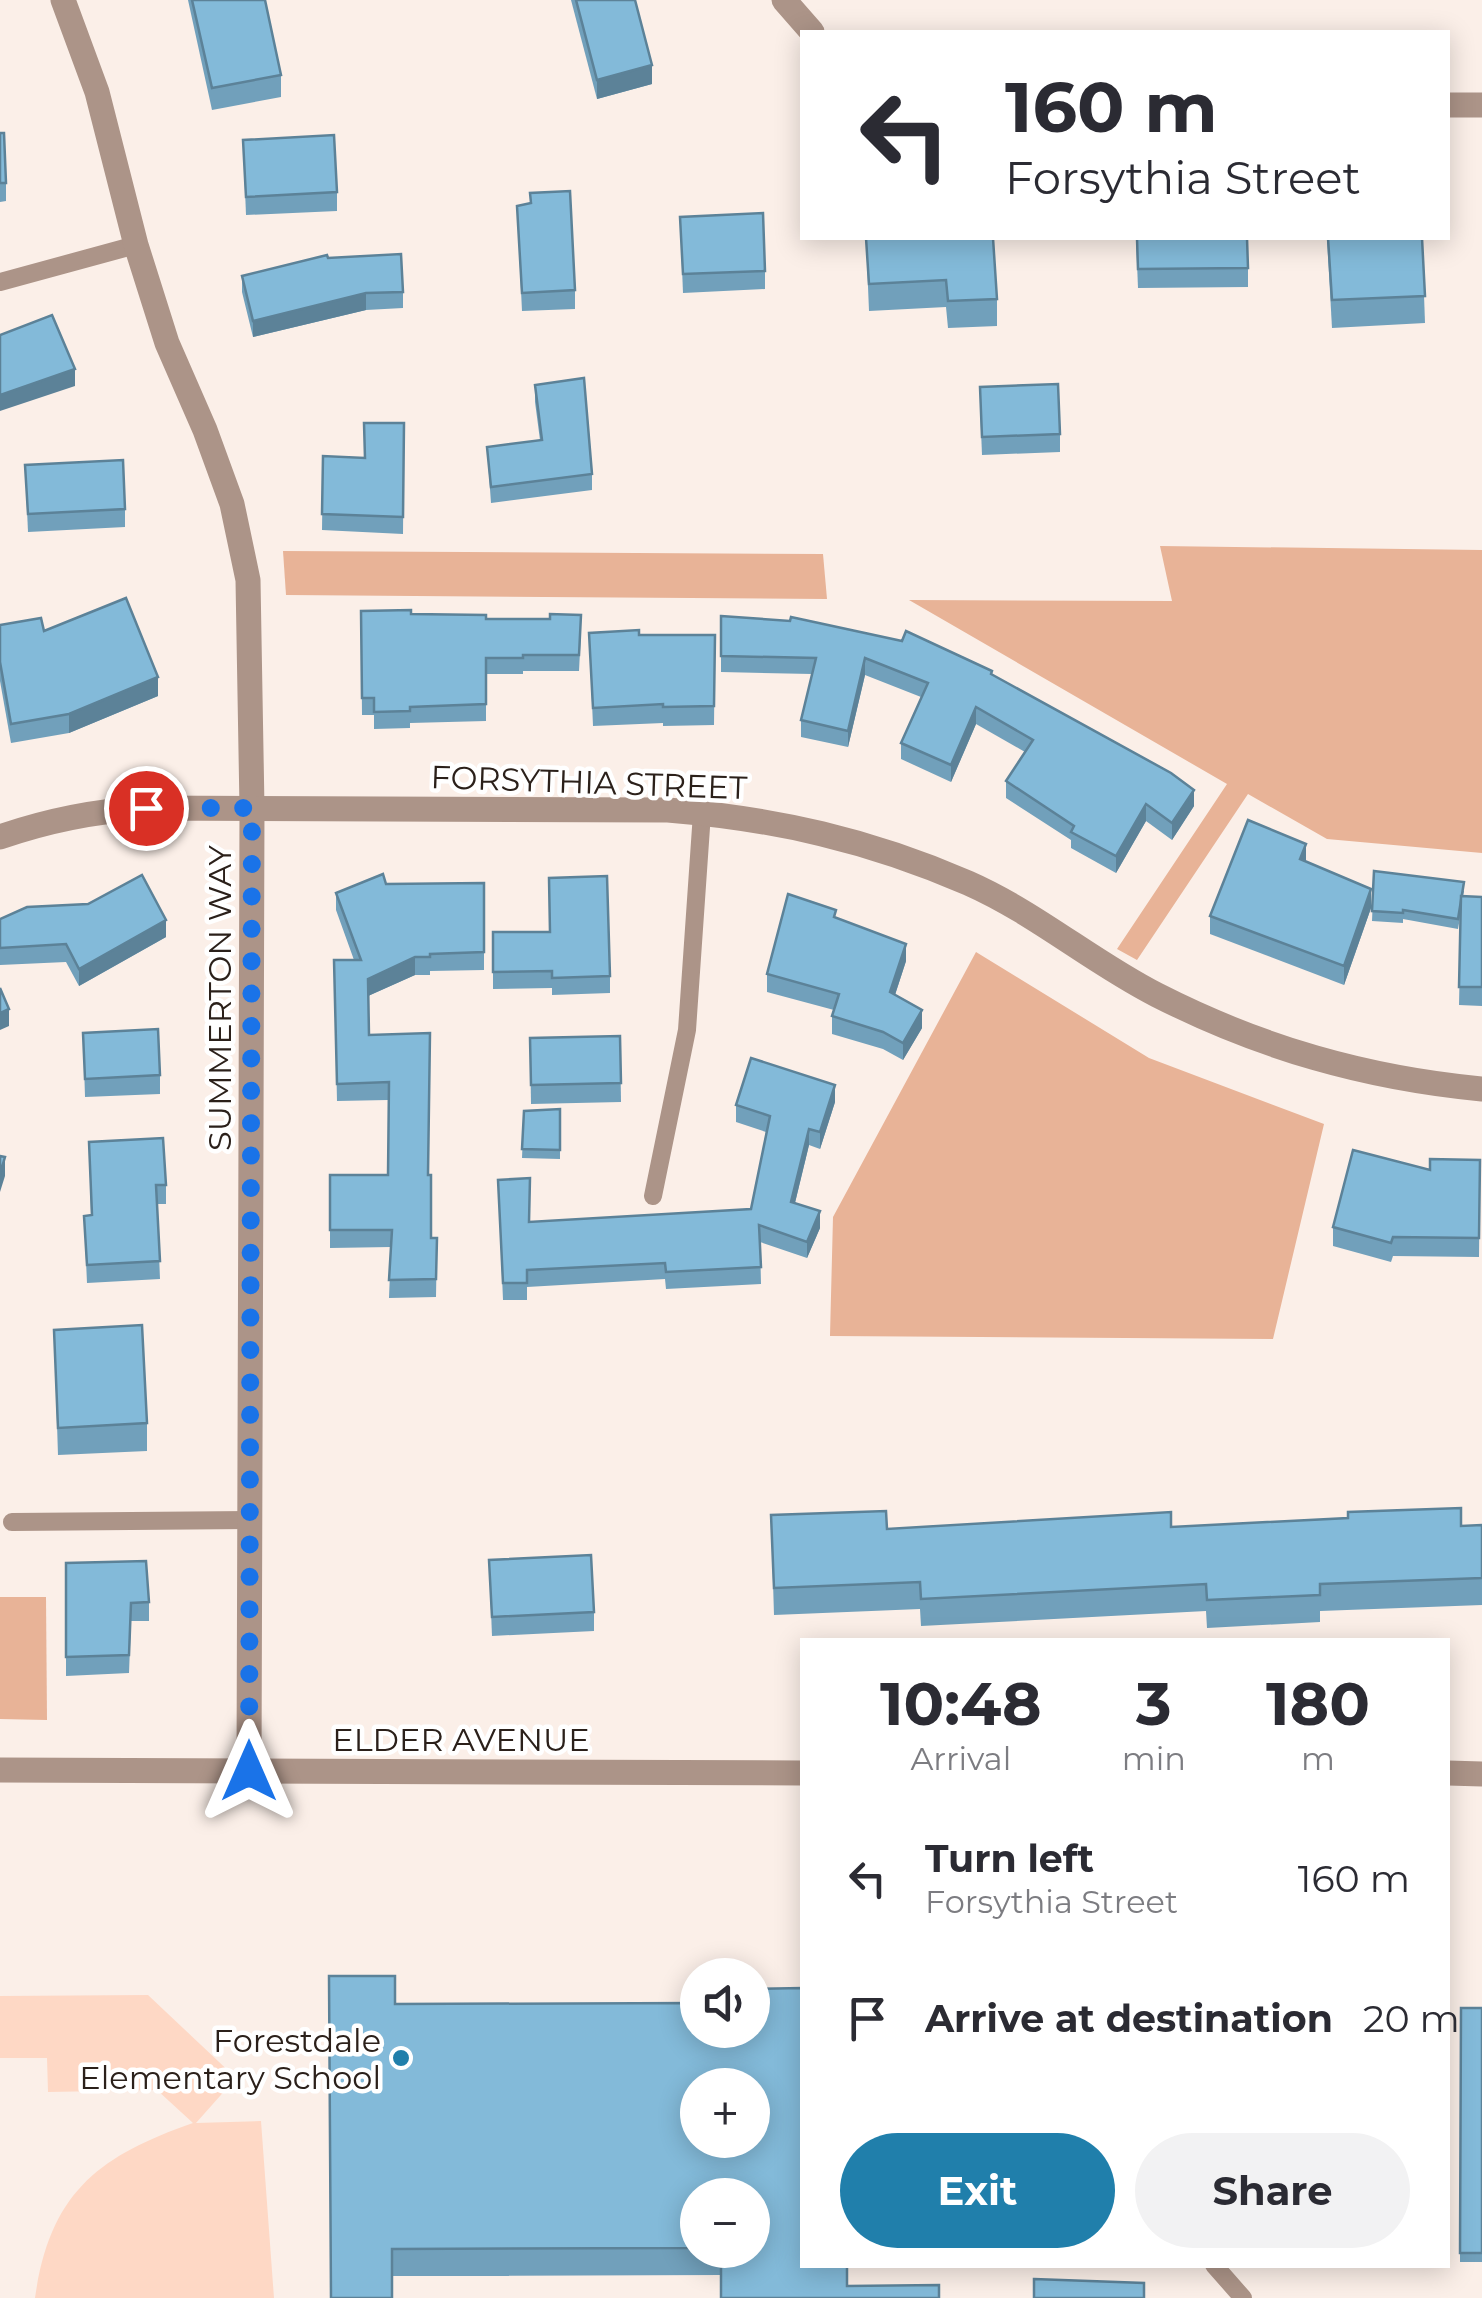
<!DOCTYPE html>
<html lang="en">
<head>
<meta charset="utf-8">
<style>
	body { margin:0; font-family:Montserrat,sans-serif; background:#f2f2f3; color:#2b2b33; height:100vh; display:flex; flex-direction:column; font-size:38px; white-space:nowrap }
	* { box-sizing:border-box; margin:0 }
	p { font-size:32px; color:#7c7c81 }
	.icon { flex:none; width:55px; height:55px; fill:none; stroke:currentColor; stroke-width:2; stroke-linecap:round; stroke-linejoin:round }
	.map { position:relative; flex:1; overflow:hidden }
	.sheet { position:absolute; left:800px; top:1638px; width:650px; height:630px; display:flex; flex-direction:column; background:#fff; border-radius:0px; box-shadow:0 5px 25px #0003 }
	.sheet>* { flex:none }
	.hud { position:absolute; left:800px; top:30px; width:650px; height:210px; border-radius:0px; box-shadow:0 5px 25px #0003; background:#fff; color:#2b2b33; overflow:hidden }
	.buttons { position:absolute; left:680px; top:1958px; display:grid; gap:20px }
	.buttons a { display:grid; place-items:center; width:90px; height:90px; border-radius:50%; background:#fff; box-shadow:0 5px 25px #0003; font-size:50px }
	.pin { position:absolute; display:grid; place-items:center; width:85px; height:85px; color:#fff; margin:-42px; border:5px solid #fff; border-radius:50%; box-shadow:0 2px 10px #0007 }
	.me { position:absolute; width:110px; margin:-55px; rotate:0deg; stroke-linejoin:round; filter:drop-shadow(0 0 8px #0008) }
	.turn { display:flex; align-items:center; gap:35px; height:210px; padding:0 40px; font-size:45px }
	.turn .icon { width:130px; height:130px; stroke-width:2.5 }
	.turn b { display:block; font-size:70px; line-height:85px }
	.eta { display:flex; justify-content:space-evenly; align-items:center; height:170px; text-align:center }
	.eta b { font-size:60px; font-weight:700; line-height:70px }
	.cta { display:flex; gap:20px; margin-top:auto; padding:20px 40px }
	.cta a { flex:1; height:115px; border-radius:60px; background:#207fab; color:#fff; font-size:40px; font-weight:700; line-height:115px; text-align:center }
	.cta a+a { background:#f2f2f3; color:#2b2b33 }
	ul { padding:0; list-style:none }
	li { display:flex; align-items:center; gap:30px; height:140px; padding:0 40px }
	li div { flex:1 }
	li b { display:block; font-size:38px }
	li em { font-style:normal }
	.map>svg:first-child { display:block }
	.green { fill:#fed8c5 }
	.forest { fill:#e8b397 }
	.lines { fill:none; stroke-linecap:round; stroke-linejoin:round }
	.lane { stroke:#ac9488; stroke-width:18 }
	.street { stroke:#ac9488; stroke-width:25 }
	.wall { fill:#71a0bb; fill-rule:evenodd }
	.shaded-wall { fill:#5c8298 }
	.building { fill:#83bad9; stroke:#5c8298; stroke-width:2.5; fill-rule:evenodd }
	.route { stroke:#1a73e8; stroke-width:18; stroke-dasharray:0 32.4 }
	.poi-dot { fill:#207fab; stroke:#fff; stroke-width:4 }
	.labels { text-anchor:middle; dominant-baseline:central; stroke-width:9; stroke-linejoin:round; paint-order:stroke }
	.street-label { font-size:32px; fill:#2b201a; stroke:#fff }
	.poi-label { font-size:32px; fill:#2b201a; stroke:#fff; text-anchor:end }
</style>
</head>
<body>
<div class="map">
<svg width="1482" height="2298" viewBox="0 0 1482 2298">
	<rect width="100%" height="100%" fill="#fbefe8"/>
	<path class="green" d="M148,1995L236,2078L196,2123L261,2121L274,2298H35C50,2192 99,2156 193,2123L157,2090L48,2092L47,2058H0V1996Z"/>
	<g class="forest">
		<polygon points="1160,546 1482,550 1482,853 1327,839 1248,794 1137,960 1117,949 1227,784 909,600 1172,601"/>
		<polygon points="283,551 823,554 827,599 286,595"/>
		<polygon points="976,952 1149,1058 1324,1124 1273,1339 830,1336 833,1217"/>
		<polygon points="0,1597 46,1597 47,1720 0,1719"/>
	</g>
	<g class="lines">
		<g class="lane">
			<polyline points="0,282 136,245"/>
			<polyline points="653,1196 687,1030 702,813"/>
			<polyline points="12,1522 250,1520"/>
			<polyline points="1214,2265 1243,2298"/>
		</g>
		<g class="street">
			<polyline points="63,0 97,92 136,245 167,343 205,430 232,504 248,580 252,808 249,1771"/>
			<polyline points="784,0 812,32"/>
			<polyline points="1448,105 1482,105"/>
			<path d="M0,837C49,820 95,811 146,808L668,810C776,819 869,840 968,883C1036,913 1092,962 1157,995C1261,1048 1366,1078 1482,1089"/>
			<polyline points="0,1770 802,1773"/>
			<polyline points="1448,1773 1482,1774"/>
		</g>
	</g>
	<g class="wall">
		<polygon points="188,0 265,0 281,75 281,97 212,110"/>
		<polygon points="571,0 635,0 652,84 597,99"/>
		<polygon points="0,133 6,183 6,201 0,202"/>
		<polygon points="243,140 337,192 337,211 246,215"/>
		<polygon points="530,193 575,290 575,309 522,311 517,206 530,204"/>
		<polygon points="680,217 765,271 765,289 683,293"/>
		<polygon points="866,238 997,299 997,326 948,328 946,307 869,311"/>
		<polygon points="1136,238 1248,268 1248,287 1138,288"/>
		<polygon points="1327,238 1422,238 1425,323 1332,328"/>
		<polygon points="242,276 403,292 403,308 366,310 253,337 242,292"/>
		<polygon points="535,385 592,474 592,490 491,503 487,447 540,440 535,402"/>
		<polygon points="980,405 1060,434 1060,452 982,455"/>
		<polygon points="404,423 403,534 322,530 323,456 364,458"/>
		<polygon points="25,465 125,509 125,527 28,532"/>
		<polygon points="361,611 486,619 581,632 579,671 523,671 523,674 486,674 486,721 410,723 410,728 374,729 374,715 362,715"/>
		<polygon points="721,616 992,674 1194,806 1172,840 1146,821 1116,873 1071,848 1071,840 1006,798 1006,781 1025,752 976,724 951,782 901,759 901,743 921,697 865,675 848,747 801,737 801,720 812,674 721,672"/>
		<polygon points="0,625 44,631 158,696 69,733 11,743 0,681"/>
		<polygon points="589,633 639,635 715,635 714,725 663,726 663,723 593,726"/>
		<polygon points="1306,861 1371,908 1344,985 1210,934 1210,916"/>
		<polygon points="1374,871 1464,891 1463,896 1482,897 1482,1006 1459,1005 1461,912 1458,929 1403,919 1403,923 1372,921"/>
		<polygon points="484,883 484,970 430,971 430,975 415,975 368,996 369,1035 428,1175 431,1238 437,1238 436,1297 389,1298 391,1247 330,1248 330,1175 388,1175 388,1100 337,1101 334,960 354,960 336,910 336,893 386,884"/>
		<polygon points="836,917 906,961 895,995 922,1028 903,1060 883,1049 832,1034 832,1016 834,1010 767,992 767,974"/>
		<polygon points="0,919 166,937 79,986 66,962 0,965"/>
		<polygon points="493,932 610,976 610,993 552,995 552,988 493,989"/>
		<polygon points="83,1033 160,1075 160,1094 85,1097"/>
		<polygon points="620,1036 621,1102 531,1104 530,1038"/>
		<polygon points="835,1102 820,1149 809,1145 795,1203 820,1228 807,1258 760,1242 761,1284 666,1289 665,1279 527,1287 527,1300 503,1300 498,1180 529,1222 751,1209 766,1132 736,1122 736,1105"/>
		<polygon points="560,1109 560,1159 522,1158 524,1111"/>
		<polygon points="89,1142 166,1185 166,1204 157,1204 160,1279 87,1283 84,1216 91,1215"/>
		<polygon points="1480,1160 1479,1257 1393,1256 1391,1262 1333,1246 1333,1227 1430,1170"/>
		<polygon points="54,1330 147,1423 147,1451 58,1455"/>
		<polygon points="771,1515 887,1529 1482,1525 1482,1605 1320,1611 1320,1622 1207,1628 1206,1611 921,1626 920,1609 774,1615"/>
		<polygon points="489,1560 594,1612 594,1631 492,1636"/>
		<polygon points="66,1563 149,1602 149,1621 131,1621 129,1673 66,1676"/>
		<path d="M395,2004L847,2286L939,2298L721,2275L392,2276ZM698,2195L752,2250H698Z"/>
		<polygon points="1461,2008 1482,2008 1482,2262 1460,2262"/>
	</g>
	<g class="shaded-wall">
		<polygon points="652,65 652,84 597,99 597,80"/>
		<polygon points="366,293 366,310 253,337 253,321"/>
		<polygon points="75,369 75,386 0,411 0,395"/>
		<polygon points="865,658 865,675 848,747 848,731"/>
		<polygon points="158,677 158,696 69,733 69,714"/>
		<polygon points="976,707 976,724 951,782 951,765"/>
		<polygon points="1194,790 1194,806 1172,840 1172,823"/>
		<polygon points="1146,804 1146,821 1116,873 1116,856"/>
		<polygon points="1306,844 1306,863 1300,859"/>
		<polygon points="1371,889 1371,908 1344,985 1344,966"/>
		<polygon points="166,920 166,937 79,986 79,969"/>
		<polygon points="906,944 906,961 890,1010 890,992"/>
		<polygon points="415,957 415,975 368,996 368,979"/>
		<polygon points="9,1009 9,1026 0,1030 0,1013"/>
		<polygon points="922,1010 922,1028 903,1060 903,1043"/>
		<polygon points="835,1085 835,1102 820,1149 820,1132"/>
		<polygon points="809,1129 809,1145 791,1219 791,1202"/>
		<polygon points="5,1157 5,1176 0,1192 0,1174"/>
		<polygon points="820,1211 820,1228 807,1258 807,1242"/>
	</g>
	<g class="building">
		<polygon points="192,0 265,0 281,75 212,88"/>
		<polygon points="576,0 635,0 652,65 597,80"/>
		<polygon points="0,133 4,133 6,183 0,183"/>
		<polygon points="334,135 337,192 246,197 243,140"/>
		<polygon points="570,191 575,290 522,293 517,206 531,203 530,193"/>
		<polygon points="763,213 765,271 683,274 680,217"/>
		<polygon points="866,238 993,238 997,299 948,301 946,280 869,284"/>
		<polygon points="1137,238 1247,238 1248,268 1138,269"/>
		<polygon points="1328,238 1422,238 1425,296 1332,300"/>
		<polygon points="401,254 403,292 366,293 253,321 242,276 327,255 328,258"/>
		<polygon points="52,315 75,369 0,395 0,335"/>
		<polygon points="584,378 592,474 491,487 487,447 542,440 535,385"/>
		<polygon points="1058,384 1060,434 982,437 980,387"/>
		<polygon points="364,423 404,423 403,517 322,514 323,456 365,458"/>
		<polygon points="123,460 125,509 28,514 25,465"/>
		<polygon points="126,598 158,677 69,714 11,724 0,662 0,625 41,618 44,631"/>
		<polygon points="411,610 411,614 486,615 486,619 550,619 550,614 581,615 579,655 523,655 523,658 486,658 486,704 410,707 410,711 374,712 374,698 362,698 361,611"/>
		<polygon points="721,616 790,621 791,617 902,641 906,631 992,671 991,674 1171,773 1194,790 1172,823 1146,804 1116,856 1071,832 1074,826 1006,781 1033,740 976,707 951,765 901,743 928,683 865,658 848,731 801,720 816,658 721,656"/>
		<polygon points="639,630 639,635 715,635 714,706 663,707 663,704 593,708 589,633"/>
		<polygon points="1248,820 1306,844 1300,859 1371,889 1344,966 1210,916"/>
		<polygon points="1374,871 1464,882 1458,919 1403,910 1403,913 1372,911"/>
		<polygon points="383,874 386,884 484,883 484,952 430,954 430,957 415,957 368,979 369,1035 430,1033 428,1175 431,1175 431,1238 437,1238 436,1279 389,1280 392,1230 330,1230 330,1175 388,1175 389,1082 337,1084 334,960 361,960 336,893"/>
		<polygon points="142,875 166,920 79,969 66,944 0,948 0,919 27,907 88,904"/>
		<polygon points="607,876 610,976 552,978 552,971 493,972 493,932 550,932 549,878"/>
		<polygon points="788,894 836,910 834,917 906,944 890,992 922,1010 903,1043 883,1032 832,1016 839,994 767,974"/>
		<polygon points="1461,896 1482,897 1482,987 1459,987"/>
		<polygon points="0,988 9,1009 0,1013"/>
		<polygon points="158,1029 160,1075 85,1079 83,1033"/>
		<polygon points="620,1036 621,1083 531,1085 530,1038"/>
		<polygon points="751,1058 835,1085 820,1132 809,1129 791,1202 820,1211 807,1242 759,1225 761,1267 666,1272 665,1263 527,1270 527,1283 503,1283 498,1180 530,1178 529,1222 751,1209 770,1116 736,1105"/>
		<polygon points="560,1109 560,1150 522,1149 524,1111"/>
		<polygon points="163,1138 166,1185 156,1185 160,1261 87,1265 84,1216 92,1215 89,1142"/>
		<polygon points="1353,1150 1430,1170 1430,1159 1480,1160 1479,1238 1393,1237 1391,1243 1333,1227"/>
		<polygon points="0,1156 5,1157 0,1174"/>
		<polygon points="142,1325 147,1423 58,1428 54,1330"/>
		<polygon points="1461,1508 1461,1526 1482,1525 1482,1578 1320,1584 1320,1595 1207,1600 1206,1584 921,1599 920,1582 774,1588 771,1515 886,1511 887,1529 1171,1512 1171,1527 1348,1518 1348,1512"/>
		<polygon points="591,1555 594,1612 492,1617 489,1560"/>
		<polygon points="146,1561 149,1602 131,1603 129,1655 66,1657 66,1563"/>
		<path d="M329,1976H395V2004L698,2003V2030H752V1989L802,1988V2265H847V2286L939,2285V2298H721V2250H752V2195H698V2248L392,2249V2298H331ZM698,2085H752V2140H698Z"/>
		<polygon points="1461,2008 1482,2008 1482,2253 1460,2253"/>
		<polygon points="1034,2279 1144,2283 1144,2298 1034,2298"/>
	</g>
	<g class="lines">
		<polyline class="route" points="146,808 252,808 249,1771"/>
	</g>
	<circle class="poi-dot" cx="401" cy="2058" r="10"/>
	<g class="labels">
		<g class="street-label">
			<text transform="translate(589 782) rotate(2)">FORSYTHIA STREET</text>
			<text transform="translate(219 998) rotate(-90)">SUMMERTON WAY</text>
			<text x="461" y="1739">ELDER AVENUE</text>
		</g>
		<g class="poi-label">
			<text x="381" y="2040">Forestdale<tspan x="381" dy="37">Elementary School</tspan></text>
		</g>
	</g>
</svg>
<div class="buttons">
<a><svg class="icon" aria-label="sound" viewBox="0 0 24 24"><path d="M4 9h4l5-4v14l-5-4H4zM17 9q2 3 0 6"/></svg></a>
<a>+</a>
<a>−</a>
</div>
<div class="pin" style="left:146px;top:808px;background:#d93025"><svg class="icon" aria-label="arrive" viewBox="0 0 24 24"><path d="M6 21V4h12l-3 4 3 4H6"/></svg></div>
<svg class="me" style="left:249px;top:1771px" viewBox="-20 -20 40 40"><path d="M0-17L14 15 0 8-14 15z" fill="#1a73e8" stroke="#fff" stroke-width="4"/></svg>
<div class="hud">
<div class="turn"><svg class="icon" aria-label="left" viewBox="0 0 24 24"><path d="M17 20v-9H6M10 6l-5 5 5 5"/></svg><div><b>160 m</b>Forsythia Street</div></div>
</div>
<section class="sheet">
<div class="eta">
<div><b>10:48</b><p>Arrival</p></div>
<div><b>3</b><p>min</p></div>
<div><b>180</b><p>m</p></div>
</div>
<ul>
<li><svg class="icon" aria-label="left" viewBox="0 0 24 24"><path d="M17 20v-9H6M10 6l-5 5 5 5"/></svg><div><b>Turn left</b><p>Forsythia Street</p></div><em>160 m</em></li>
<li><svg class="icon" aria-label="arrive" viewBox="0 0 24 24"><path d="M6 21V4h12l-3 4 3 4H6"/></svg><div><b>Arrive at destination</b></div><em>20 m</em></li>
</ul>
<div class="cta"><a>Exit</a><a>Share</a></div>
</section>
</div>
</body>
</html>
